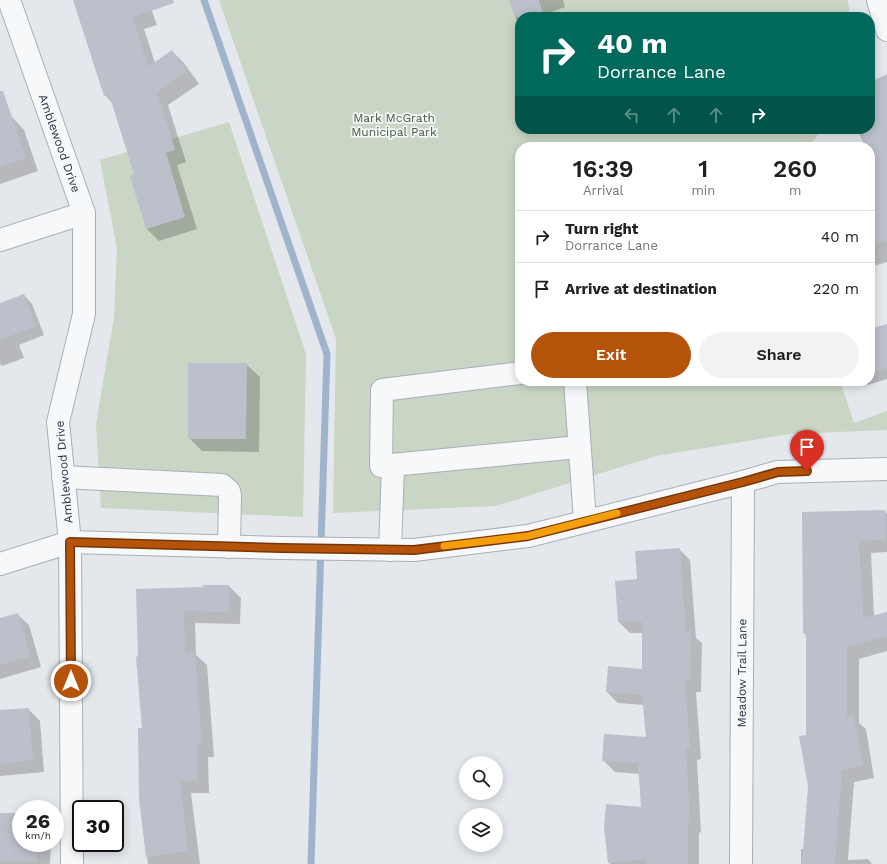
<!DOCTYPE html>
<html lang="en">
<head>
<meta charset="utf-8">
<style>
	body { margin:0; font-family:"Work Sans",sans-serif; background:#f2f2f2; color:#202124; height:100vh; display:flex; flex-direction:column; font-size:15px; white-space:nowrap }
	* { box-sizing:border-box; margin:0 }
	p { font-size:13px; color:#757577 }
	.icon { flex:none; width:22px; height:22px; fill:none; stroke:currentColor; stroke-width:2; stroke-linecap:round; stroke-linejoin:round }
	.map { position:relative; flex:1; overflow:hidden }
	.panel { position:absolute; left:515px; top:142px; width:360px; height:244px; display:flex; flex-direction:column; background:#fff; border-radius:16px; box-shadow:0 2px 10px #0003 }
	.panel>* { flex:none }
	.top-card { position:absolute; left:515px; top:12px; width:360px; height:122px; border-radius:16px; box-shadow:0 2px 10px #0003; background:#00695c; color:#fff; overflow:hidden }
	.controls { position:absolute; left:459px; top:756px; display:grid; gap:8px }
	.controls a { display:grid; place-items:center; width:44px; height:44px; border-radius:50%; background:#fff; box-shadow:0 2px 10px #0003; font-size:20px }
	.speed { position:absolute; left:12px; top:800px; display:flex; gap:8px; font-size:20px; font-weight:700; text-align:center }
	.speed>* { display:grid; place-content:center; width:52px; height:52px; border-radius:50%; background:#fff; box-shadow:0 2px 10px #0003; line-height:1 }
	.speed small { font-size:10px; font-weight:400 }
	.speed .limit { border:2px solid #111; border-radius:6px; background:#fff; color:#111 }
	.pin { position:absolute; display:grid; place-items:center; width:34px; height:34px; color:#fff; margin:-41px -17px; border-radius:50% 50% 50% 0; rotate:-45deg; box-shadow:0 0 4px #0007 }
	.pin .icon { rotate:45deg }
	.me { position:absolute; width:44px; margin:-22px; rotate:0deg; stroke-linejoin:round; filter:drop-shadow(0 0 3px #0008) }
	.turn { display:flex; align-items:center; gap:14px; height:84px; padding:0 16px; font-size:18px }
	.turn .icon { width:52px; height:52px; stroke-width:2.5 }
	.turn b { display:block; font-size:28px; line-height:34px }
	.lanes { display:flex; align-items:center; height:38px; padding:0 16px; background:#0003; justify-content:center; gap:20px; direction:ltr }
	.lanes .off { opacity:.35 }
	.eta { display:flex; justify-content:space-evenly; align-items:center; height:68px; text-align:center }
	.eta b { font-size:24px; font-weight:600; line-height:28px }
	.action { display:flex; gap:8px; margin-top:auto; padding:8px 16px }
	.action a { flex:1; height:46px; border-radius:24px; background:#b45309; color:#fff; font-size:16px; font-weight:600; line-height:46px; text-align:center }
	.action a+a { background:#f2f2f2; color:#202124 }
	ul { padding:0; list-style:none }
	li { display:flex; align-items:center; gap:12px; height:52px; padding:0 16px; border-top:1px solid #e0e0e0 }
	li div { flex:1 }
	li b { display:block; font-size:15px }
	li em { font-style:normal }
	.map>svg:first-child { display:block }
	.green { fill:#c9d6c5 }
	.shadow { fill:#0003 }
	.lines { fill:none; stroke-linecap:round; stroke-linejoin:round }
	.stream { stroke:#9fb4cc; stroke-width:7 }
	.building { fill:#bbc0ca }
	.minor-casing { stroke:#a9aeb7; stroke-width:24 }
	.minor { stroke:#f7f8fa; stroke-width:22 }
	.route-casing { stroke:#753606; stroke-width:10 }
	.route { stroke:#b45309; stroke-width:7 }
	.slow { stroke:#f59e0b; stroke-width:7 }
	.labels { text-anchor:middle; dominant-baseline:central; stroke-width:3.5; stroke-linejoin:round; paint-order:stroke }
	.park-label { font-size:12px; fill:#3f6138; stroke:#f4f6f9 }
	.street-label { font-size:12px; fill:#2b3445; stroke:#f4f6f9 }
</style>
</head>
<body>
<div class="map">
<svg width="887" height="864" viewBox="0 0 887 864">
	<rect width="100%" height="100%" fill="#e4e7ec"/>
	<g class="green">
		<polygon points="219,0 848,0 850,17 520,17 520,129 822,129 809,147 520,147 520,381 840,381 854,423 887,411 887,430 790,434 656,456 496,506 333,513 336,339"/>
		<polygon points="229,122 306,354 303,517 101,508 96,424 114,317 117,249 100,160"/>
	</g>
	<g class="shadow">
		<polygon points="74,0 148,0 157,25 144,29 155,63 172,51 184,63 199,84 168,105 186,162 177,165 197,229 159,241 147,229 131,176 135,175 113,104 105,95"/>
		<polygon points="510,0 563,0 565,7 551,12 552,17 520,17 520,26 518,25"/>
		<polygon points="887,75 887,262 870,267 870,147 866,147 858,129 870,129 870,83"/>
		<polygon points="12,117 24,130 38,171 0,184 0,121"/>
		<polygon points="24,295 32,304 44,335 19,345 24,358 2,366 0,364 0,304"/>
		<polygon points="887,325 887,379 868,385 864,381 870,381 870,330"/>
		<polygon points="246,364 260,377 259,452 202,451 189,438"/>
		<polygon points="885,511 887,514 887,552 871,553 874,616 887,613 887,651 859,659 859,723 866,729 874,778 854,782 848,860 868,859 872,864 801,864 801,849 804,849 809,786 807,636 804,633 803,513"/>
		<polygon points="679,549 690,560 696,638 702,643 701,692 696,692 701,759 697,760 701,832 699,833 699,864 610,864 605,827 642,808 640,774 615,772 603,760 647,738 644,705 618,703 607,692 609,667 643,670 643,633 630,633 619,622 638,580"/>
		<polygon points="229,586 241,598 240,624 195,623 196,655 207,665 214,757 208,757 209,793 191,793 200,864 148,864 140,799 143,729 137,590"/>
		<polygon points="17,614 29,625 41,667 0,679 0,619"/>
		<polygon points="28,709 40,721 44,772 0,776 0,711"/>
		<polygon points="0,814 21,814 21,843 51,843 50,864 0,864"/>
	</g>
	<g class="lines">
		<polyline class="stream" points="204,0 327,354 311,864"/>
	</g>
	<g class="building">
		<polygon points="73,0 173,0 174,3 133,17 148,67 172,50 187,71 157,92 175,150 166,153 185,217 146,229 130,176 134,174 109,94 104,96"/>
		<polygon points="509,0 539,0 544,17 515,17"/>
		<polygon points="887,74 887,240 870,245 870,147 865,147 857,129 870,129 870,82"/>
		<polygon points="0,91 3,91 26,158 0,167"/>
		<polygon points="24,294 36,326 0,340 0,303"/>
		<polygon points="887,324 887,368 870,373 870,329"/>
		<polygon points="188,363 247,363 246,439 188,439"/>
		<polygon points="885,510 886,540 859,541 861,579 862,579 863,618 887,612 887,636 847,647 847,717 854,716 863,766 842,770 835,864 802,864 808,786 799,736 806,735 806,633 803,633 802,512"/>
		<polygon points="680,548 686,631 691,631 690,681 685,681 690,748 686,749 690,822 688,822 688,864 646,864 646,859 608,863 604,827 606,804 641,807 638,763 602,761 604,734 646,737 642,695 606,692 608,666 642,669 642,622 618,622 615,581 637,579 635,551"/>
		<polygon points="203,585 229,585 229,612 184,611 185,653 195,652 202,745 197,745 197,781 180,781 188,851 146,857 139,799 138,728 142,728 136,657 138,656 136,589 203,587"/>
		<polygon points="18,613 31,656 0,665 0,618"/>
		<polygon points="29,708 33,760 0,764 0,710"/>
		<polygon points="0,813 21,813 21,843 37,843 37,862 0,861"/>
	</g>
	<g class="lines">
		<defs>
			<g id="minor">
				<path id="s1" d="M9,0L84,213V314L58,422L70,542L72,864"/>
				<polyline points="878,0 887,30"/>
				<polyline points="0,240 84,213"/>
				<polyline points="520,373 382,390 381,466 579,447"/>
				<polyline points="575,381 585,521"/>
				<polyline points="63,477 222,485 229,491 230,496 229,547"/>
				<polyline points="390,550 393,465"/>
				<polyline points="0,564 70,542 281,548 414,550 528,536 743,482 777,472 887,469"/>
				<path id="s2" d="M741,864L743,482"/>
			</g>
		</defs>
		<use href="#minor" class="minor-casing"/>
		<use href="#minor" class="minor"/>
	</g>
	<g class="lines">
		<defs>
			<polyline id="route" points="71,681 70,542 281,548 414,550 528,536 743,482 778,472 807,471"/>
		</defs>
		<use href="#route" class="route-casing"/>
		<use href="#route" class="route"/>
		<polyline class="slow" points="444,546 528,536 617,513"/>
	</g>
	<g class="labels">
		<g class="park-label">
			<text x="394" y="118">Mark McGrath<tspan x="394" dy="14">Municipal Park</tspan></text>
		</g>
		<g class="street-label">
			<text stroke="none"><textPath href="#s1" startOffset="152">Amblewood Drive</textPath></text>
			<text transform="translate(64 472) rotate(-95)">Amblewood Drive</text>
			<text stroke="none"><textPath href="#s2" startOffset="191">Meadow Trail Lane</textPath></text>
		</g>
	</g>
</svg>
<div class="controls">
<a><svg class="icon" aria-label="search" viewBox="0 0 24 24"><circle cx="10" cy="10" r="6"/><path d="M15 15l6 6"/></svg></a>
<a><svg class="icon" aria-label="layers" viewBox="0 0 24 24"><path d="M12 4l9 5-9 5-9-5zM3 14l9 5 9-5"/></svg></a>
</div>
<div class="speed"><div>26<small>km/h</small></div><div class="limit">30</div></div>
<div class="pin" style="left:807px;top:471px;background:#d93025"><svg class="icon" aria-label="arrive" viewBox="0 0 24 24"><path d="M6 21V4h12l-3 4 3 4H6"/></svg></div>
<svg class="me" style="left:71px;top:681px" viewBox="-20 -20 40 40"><circle r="17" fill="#b45309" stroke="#fff" stroke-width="3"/><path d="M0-11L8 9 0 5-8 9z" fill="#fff"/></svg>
<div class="top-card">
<div class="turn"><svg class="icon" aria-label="right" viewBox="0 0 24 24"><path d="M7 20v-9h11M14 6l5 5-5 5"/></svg><div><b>40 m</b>Dorrance Lane</div></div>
<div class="lanes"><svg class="icon off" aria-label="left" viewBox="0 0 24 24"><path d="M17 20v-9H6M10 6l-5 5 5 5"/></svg><svg class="icon off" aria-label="ahead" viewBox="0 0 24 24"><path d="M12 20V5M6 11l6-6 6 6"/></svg><svg class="icon off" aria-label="ahead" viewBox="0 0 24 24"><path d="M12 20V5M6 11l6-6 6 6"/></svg><svg class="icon" aria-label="right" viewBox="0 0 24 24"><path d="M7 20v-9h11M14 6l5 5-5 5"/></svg></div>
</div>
<section class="panel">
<div class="eta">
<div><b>16:39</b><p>Arrival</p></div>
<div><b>1</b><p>min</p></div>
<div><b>260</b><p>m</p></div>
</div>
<ul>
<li><svg class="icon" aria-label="right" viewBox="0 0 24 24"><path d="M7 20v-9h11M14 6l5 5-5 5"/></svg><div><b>Turn right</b><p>Dorrance Lane</p></div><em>40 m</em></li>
<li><svg class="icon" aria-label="arrive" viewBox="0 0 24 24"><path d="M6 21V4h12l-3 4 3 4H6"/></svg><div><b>Arrive at destination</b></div><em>220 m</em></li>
</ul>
<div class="action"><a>Exit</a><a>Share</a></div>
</section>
</div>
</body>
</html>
